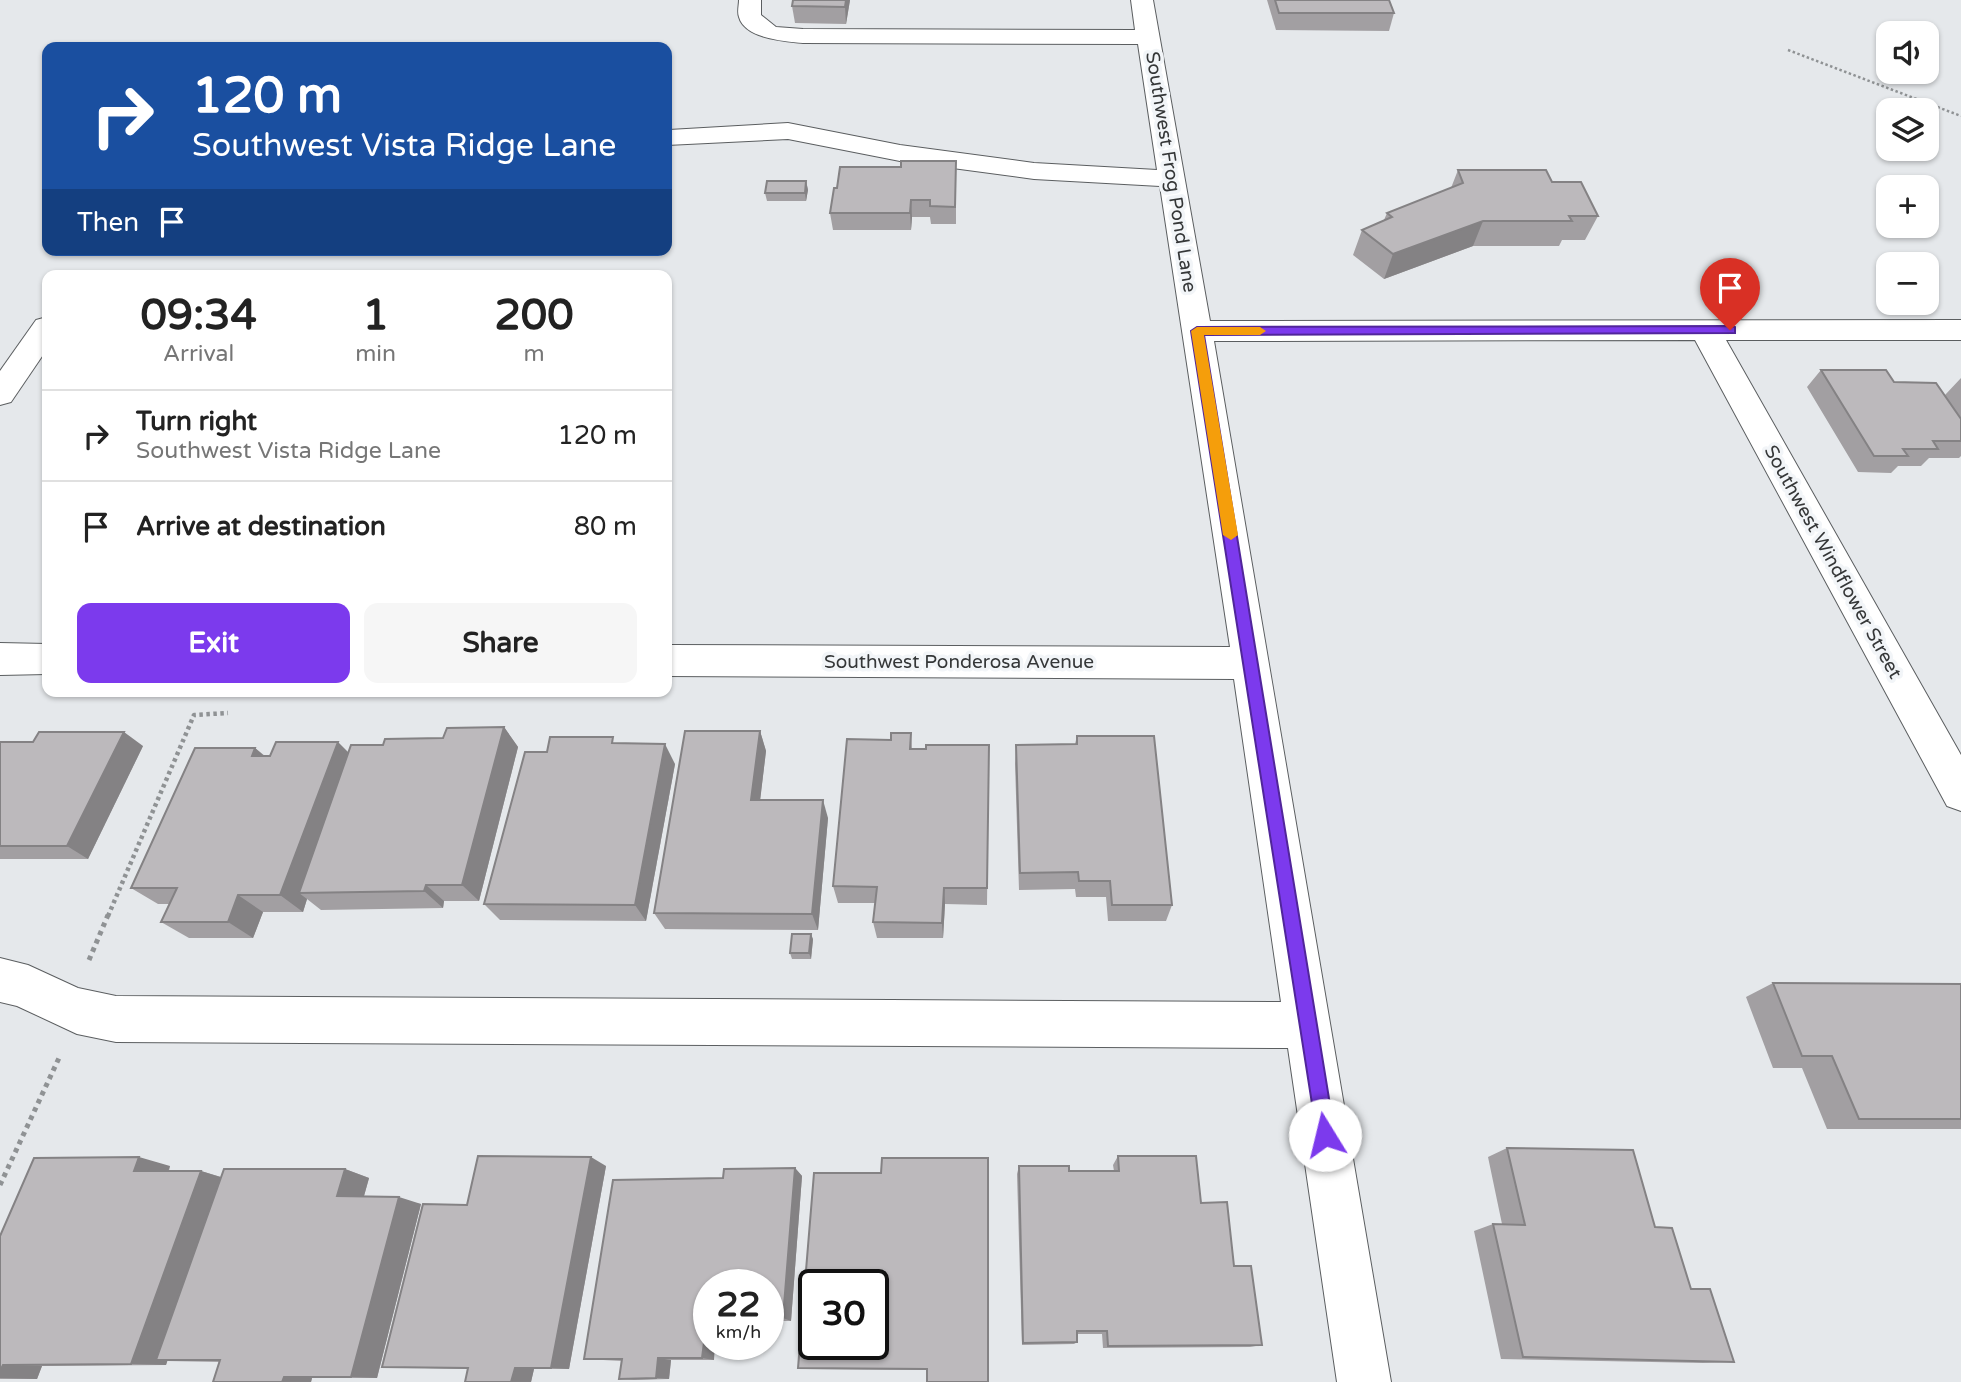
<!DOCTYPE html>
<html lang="en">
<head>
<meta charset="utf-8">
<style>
	body { margin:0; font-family:"Varela Round",sans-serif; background:#f6f6f6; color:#222; height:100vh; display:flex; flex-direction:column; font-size:26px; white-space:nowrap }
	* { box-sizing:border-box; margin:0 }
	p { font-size:23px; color:#767676 }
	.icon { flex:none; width:38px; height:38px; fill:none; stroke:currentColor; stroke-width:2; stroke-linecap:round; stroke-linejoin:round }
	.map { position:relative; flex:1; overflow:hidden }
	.panel { position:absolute; left:42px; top:270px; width:630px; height:427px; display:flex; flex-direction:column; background:#fff; border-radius:14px; box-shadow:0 2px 5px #0004 }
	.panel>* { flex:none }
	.guide { position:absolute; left:42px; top:42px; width:630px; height:214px; border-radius:14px; box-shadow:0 2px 5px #0004; background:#1a4fa0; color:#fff; overflow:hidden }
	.buttons { position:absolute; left:1876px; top:21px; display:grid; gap:14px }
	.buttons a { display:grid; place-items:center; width:63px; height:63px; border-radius:14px; background:#fff; box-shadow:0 2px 5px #0004; font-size:35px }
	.speed { position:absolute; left:693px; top:1269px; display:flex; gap:14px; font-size:35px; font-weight:700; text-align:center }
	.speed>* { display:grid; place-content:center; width:91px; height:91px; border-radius:50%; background:#fff; box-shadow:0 2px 5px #0004; line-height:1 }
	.speed small { font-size:18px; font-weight:400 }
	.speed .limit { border:4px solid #111; border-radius:10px; background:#fff; color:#111 }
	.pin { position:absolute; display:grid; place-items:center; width:60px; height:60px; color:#fff; margin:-72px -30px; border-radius:50% 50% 50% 0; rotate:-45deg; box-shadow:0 0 7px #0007 }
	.pin .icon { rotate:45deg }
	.me { position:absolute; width:77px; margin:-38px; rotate:351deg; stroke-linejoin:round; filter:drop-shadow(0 0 5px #0008) }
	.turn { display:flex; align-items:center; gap:24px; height:147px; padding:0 35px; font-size:32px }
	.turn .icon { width:91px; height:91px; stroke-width:2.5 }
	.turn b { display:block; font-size:49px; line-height:60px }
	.then { display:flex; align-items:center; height:66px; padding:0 35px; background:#0003; gap:14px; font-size:26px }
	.eta { display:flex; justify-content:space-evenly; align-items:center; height:119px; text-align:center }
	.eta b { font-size:42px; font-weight:700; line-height:49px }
	.cta { display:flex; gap:14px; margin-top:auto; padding:14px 35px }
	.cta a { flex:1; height:80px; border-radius:14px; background:#7c3aed; color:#fff; font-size:28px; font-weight:700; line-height:80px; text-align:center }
	.cta a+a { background:#f6f6f6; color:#222 }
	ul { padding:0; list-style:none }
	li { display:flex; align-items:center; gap:21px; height:91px; padding:0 35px; border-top:2px solid #e0e0e0 }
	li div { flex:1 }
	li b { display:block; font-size:26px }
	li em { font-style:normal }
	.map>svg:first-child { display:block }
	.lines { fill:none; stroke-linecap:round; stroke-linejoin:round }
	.minor-casing { stroke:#5b5e60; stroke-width:2 }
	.path-far2 { stroke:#8f9294; stroke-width:2.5; stroke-dasharray:2.5 2.5; stroke-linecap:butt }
	.path-far1 { stroke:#8f9294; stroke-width:4.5; stroke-dasharray:3.5 3.5; stroke-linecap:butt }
	.path { stroke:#8f9294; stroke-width:5; stroke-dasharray:4.5 4.5; stroke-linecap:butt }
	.minor { fill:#fff; fill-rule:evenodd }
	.wall { fill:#a29fa2 }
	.shaded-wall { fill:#848284 }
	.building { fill:#bcb9bc; stroke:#848284; stroke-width:2; fill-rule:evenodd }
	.route { fill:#7c3aed; stroke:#51269a; stroke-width:2 }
	.slow { fill:#f59e0b }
	.labels { text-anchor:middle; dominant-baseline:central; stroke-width:7; stroke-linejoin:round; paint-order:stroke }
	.street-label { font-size:19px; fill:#353738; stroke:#f2f5f8 }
</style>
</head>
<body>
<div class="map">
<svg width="1961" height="1382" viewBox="0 0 1961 1382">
	<rect width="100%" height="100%" fill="#e5e8eb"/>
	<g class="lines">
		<defs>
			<g id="minor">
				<path d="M739,0H761V15L776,27L803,29L1135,30L1131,0H1153L1210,321L1961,320V340H1726L1961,755V811L1947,806L1695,340L1214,341L1391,1382H1337L1288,1048L116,1042L77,1034L17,1006L0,1002V958L28,965L78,988L116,996L1281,1002L1234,679L667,676V645L1230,647L1160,186L1034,179L900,161L788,139L667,145V131L669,130L788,123L900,145L1034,163L1157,170L1138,44L803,43C785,41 745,39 739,17C737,12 739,5 739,0Z"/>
				<polygon points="47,317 47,349 11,402 0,405 0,371 36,320"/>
				<polygon points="0,643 47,644 47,674 0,675"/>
			</g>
		</defs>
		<use href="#minor" class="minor-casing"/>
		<polyline class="path-far2" points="1788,50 1961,116"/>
		<polyline class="path-far1" points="108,916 194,715 228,713"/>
		<g class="path">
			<polyline points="89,960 108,915"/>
			<polyline points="0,1185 59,1058"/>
		</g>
		<use href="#minor" class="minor"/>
	</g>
	<g class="wall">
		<polygon points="793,0 850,0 846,24 795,23 792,6"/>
		<polygon points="1267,0 1389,0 1394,13 1389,31 1276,30"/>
		<polygon points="956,161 956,224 931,224 930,217 912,217 911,230 833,230 830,213 837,188 901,167"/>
		<polygon points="1458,170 1552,182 1598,216 1585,240 1562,240 1559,246 1473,246 1384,279 1353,255 1362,230 1384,220 1387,213 1451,188"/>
		<polygon points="806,181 808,190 806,201 767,201 765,193"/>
		<polygon points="1821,370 1894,382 1945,395 1961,378 1961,456 1959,458 1929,458 1921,466 1898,466 1891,473 1858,472 1807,387"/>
		<polygon points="504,727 518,747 479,901 444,901 443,908 321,910 307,899 303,912 263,912 253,938 189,938 161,922 170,904 158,904 131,888 255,748 265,756 348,752 383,745 443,738"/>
		<polygon points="760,731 766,751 760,800 828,818 818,930 665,929 654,913"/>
		<polygon points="911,733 912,749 989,745 987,905 945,904 943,938 877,938 873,922 875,903 838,903 833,886 891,740"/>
		<polygon points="1077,736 1172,905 1166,921 1108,921 1106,897 1076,897 1075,889 1019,890 1015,764 1016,745 1075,744"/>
		<polygon points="0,742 33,742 143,746 88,859 0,859"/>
		<polygon points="616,743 675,764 646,921 500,920 484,904 547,752"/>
		<polygon points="813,939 811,959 792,959 790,953"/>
		<polygon points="1773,983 1961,984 1961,1129 1827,1129 1802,1068 1773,1068 1746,997"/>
		<polygon points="1507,1148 1655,1227 1734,1362 1703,1363 1501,1359 1474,1231 1493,1224 1502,1224 1488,1157"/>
		<polygon points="1118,1156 1201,1203 1234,1266 1262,1345 1250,1347 1103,1348 1102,1334 1077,1334 1077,1342 1074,1344 1022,1345 1017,1174 1019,1166 1069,1171 1114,1171 1113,1165"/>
		<polygon points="170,1166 169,1171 201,1171 221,1177 345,1169 369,1178 364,1196 421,1204 377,1378 312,1378 311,1382 220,1362 167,1361 166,1365 42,1366 37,1379 0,1379 0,1236"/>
		<polygon points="606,1166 569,1369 534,1369 531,1382 465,1382 468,1369 382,1367 467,1205"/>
		<polygon points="795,1168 802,1176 791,1321 768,1321 768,1284 709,1284 709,1344 714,1360 671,1360 669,1379 634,1380 619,1379 622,1361 584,1359 723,1178"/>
		<polygon points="814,1173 927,1370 805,1369 798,1368"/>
	</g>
	<g class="shaded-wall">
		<polygon points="846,0 850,0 846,24 845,7"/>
		<polygon points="806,181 808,190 806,201 805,193"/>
		<polygon points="911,200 912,217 911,230 910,213"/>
		<polygon points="1483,221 1473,246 1384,279 1393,254"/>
		<polygon points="504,727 518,747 479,901 462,885"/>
		<polygon points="760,731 766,751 758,818 751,800"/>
		<polygon points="124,732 143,746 88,859 67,846"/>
		<polygon points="338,742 358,762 299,893 307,899 303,912 280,895"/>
		<polygon points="665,744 675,764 646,921 635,905"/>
		<polygon points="255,748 277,767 252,756"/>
		<polygon points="823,800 828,818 818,930 812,914"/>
		<polygon points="426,885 444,901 443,908 424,891"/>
		<polygon points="944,888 945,904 943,938 942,923"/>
		<polygon points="238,895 263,912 253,938 228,922"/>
		<polygon points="811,934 813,939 811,959 809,953"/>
		<polygon points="139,1157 170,1166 165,1180 134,1171"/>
		<polygon points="591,1157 606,1166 569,1369 551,1368"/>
		<polygon points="795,1168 802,1176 791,1321 783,1318"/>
		<polygon points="345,1169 369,1178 362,1203 337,1196"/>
		<polygon points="201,1171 230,1180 166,1365 131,1364"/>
		<polygon points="399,1197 421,1204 377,1378 351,1377"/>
		<polygon points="707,1319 709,1320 709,1344 715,1344 714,1360 702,1358"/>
		<polygon points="658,1358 671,1360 669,1379 656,1378"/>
		<polygon points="3,1365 42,1366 37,1379 0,1378 0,1371"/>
		<polygon points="515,1368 534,1369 531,1382 511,1382"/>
		<polygon points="284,1377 312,1378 311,1382 282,1382"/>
	</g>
	<g class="building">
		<polygon points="793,0 846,0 845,7 792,6"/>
		<polygon points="1275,0 1389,0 1394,13 1279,13"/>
		<polygon points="901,161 956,161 955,207 930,206 930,200 911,200 910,213 830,213 834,188 837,188 840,167 901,167"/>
		<polygon points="1458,170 1546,170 1552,182 1581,182 1598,216 1569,216 1572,221 1483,221 1393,254 1362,230 1392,217 1387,213 1463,183"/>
		<polygon points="767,181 806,181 805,193 765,193"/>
		<polygon points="1821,370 1886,370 1894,382 1936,383 1961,419 1961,441 1933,441 1938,449 1903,449 1908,456 1874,456"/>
		<polygon points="504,727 462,885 426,885 424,891 299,893 351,745 383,745 385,739 443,738 447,728"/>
		<polygon points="685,731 760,731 751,800 823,800 812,914 654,913"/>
		<polygon points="39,732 124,732 67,846 0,846 0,742 33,742"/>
		<polygon points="891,733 911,733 910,749 926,749 926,745 989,745 987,888 944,888 942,923 873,922 877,887 833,886 847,739 891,740"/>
		<polygon points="1077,736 1154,736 1172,905 1112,905 1110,881 1079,881 1078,872 1020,873 1016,745 1077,744"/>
		<polygon points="550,737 613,737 612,743 665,744 635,905 484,904 525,752 547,752"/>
		<polygon points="276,742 338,742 280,895 238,895 228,922 161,922 177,888 131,888 195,748 255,748 252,756 270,756"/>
		<polygon points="792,934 811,934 809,953 790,953"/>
		<polygon points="1773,983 1961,984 1961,1119 1859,1119 1832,1056 1802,1056"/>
		<polygon points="1507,1148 1633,1150 1655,1227 1672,1228 1691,1289 1710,1289 1734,1362 1523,1357 1493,1224 1525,1225"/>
		<polygon points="478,1156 591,1157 551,1368 515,1368 511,1382 465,1382 468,1368 382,1367 423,1204 467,1205"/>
		<polygon points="1118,1156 1196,1156 1201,1203 1227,1202 1234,1266 1251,1266 1262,1345 1108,1346 1107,1331 1077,1331 1077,1342 1023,1343 1019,1166 1069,1166 1069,1171 1119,1171"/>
		<polygon points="139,1157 134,1171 201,1171 131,1364 3,1365 0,1371 0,1236 34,1158"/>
		<path d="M882,1158H988V1382H927V1369L798,1368L814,1173H881ZM814,1284H873V1344H814Z"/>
		<polygon points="795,1168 783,1318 768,1318 768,1284 709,1284 709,1319 707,1319 702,1358 658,1358 656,1378 619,1379 622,1359 584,1359 613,1180 723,1178 724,1169"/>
		<polygon points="224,1169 345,1169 337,1196 399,1197 351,1377 284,1377 282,1382 213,1382 220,1360 156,1360"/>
	</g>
	<polygon class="route" points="1730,326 1735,327 1735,333 1204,335 1335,1135 1332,1142 1325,1145 1318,1142 1191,331 1197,327"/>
	<polygon class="slow" points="1197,327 1260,327 1266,331 1260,335 1204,335 1238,535 1231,540 1223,535 1191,331"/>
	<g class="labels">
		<g class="street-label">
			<text transform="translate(1171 172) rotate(81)">Southwest Frog Pond Lane</text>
			<text transform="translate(1833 562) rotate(61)">Southwest Windflower Street</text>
			<text x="959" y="662">Southwest Ponderosa Avenue</text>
		</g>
	</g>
</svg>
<div class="buttons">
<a><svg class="icon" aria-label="sound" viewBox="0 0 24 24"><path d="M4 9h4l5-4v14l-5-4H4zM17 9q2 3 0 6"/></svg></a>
<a><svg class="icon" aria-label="layers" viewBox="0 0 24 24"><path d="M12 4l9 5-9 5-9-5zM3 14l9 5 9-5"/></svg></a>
<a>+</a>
<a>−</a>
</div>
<div class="speed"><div>22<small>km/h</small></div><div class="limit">30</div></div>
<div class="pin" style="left:1730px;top:330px;background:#d93025"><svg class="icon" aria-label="arrive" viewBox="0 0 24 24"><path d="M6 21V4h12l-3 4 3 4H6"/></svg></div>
<svg class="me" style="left:1325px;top:1135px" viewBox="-20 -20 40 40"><circle r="19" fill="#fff"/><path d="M0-13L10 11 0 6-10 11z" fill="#7c3aed"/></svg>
<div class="guide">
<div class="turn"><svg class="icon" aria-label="right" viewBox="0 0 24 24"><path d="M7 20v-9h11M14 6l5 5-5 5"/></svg><div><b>120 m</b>Southwest Vista Ridge Lane</div></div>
<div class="then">Then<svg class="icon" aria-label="arrive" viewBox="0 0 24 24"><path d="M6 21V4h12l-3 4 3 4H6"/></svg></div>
</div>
<section class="panel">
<div class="eta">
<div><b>09:34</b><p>Arrival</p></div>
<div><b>1</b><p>min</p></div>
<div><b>200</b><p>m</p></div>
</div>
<ul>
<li><svg class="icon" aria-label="right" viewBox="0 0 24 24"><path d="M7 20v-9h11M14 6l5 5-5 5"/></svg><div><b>Turn right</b><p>Southwest Vista Ridge Lane</p></div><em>120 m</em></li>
<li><svg class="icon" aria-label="arrive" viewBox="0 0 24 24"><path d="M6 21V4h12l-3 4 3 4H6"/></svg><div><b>Arrive at destination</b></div><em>80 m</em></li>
</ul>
<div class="cta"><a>Exit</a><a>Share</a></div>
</section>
</div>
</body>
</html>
